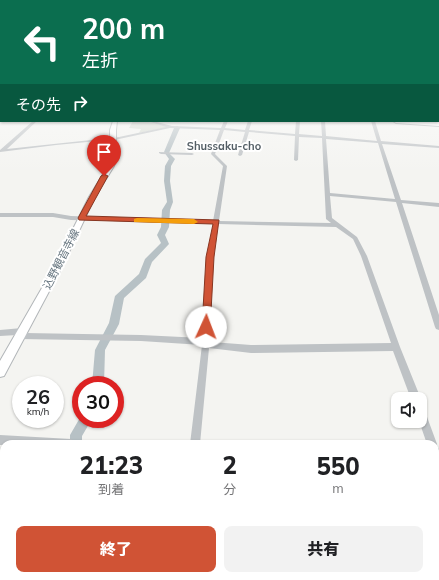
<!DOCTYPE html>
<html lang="ja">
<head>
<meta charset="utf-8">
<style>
	body { margin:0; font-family:Mulish,"Noto Sans JP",sans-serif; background:#f2f2f2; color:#202124; height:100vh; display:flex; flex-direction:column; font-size:15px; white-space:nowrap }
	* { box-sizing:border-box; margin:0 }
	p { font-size:13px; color:#757577 }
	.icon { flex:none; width:22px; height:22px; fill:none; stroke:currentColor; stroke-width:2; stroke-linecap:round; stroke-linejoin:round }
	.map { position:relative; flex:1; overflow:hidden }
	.details { position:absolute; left:0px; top:440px; width:439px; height:140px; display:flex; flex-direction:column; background:#fff; border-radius:12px 12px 0 0; box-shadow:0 1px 3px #0004 }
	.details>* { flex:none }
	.top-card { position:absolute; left:0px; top:0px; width:439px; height:122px; box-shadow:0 1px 3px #0004; background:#0b6e4f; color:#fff; overflow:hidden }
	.fabs { position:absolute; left:391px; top:392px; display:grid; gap:8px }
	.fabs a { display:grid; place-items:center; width:36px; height:36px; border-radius:8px; background:#fff; box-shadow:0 1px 3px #0004; font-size:20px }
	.speed { position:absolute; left:12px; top:376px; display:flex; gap:8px; font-size:20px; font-weight:700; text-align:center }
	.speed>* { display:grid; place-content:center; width:52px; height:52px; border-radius:50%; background:#fff; box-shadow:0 1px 3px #0004; line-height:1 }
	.speed small { font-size:10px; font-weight:400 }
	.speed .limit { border:6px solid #d22; background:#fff; color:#111 }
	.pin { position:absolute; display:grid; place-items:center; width:34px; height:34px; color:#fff; margin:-41px -17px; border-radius:50% 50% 50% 0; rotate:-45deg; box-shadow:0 0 4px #0007 }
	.pin .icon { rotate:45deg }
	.me { position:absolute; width:44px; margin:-22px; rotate:2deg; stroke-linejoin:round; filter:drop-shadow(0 0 3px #0008) }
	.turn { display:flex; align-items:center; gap:14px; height:84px; padding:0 16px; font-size:18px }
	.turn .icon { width:52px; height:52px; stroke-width:2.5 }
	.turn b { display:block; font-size:28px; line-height:34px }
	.then { display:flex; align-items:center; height:38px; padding:0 16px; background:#0003; gap:8px; font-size:15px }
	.eta { display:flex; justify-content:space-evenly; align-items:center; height:68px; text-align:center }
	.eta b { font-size:24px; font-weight:800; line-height:28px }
	.cta { display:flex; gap:8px; margin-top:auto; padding:8px 16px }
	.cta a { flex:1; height:46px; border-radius:8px; background:#d05335; color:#fff; font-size:16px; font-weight:800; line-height:46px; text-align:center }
	.cta a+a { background:#f2f2f2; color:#202124 }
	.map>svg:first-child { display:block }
	.green { fill:#d6dbd2 }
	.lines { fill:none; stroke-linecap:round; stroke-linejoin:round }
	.river { fill:#b7c1c5; fill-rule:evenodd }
	.major-casing { stroke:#b2b6b9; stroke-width:2 }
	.highway-casing { stroke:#b1b5b7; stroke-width:2 }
	.minor { fill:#bec2c5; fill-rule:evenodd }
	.major { fill:#fff; fill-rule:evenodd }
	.highway { fill:#fff; fill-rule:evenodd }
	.route { fill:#d05335; stroke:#873622 }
	.slow { fill:#f59e0b }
	.labels { text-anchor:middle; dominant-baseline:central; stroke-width:4; stroke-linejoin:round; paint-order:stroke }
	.far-quarter-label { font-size:11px; font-weight:bold; fill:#535e65; stroke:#fff }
	.street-label { font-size:11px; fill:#66757f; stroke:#fff }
</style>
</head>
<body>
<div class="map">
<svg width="439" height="580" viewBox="0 0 439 580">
	<rect width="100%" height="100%" fill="#f4f4f1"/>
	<polygon class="green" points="133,121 145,121 168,127 139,133 141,129 129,128"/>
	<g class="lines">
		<g class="river">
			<polygon points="177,126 180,128 169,153 175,159 171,166 170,181 173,202 170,210 169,227 165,235 169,244 152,262 146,278 124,298 119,324 105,350 104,385 92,385 95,350 109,323 115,296 139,274 145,259 161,243 157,235 161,227 162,210 167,202 164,181 165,166 169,159 164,152 174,128"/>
			<polygon points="81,416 81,419 92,419 82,436 82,444 70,444 70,435"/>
			<polygon points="33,576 49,576 47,580 31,580"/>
		</g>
		<defs>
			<polygon id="major" points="113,121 117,121 116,130 116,160 114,166 95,197 62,267 4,376 0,377 0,361 54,267 89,197 108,166 110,160 110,130"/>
			<polygon id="highway" points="393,121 439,122 439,126 396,123"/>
		</defs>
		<use href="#major" class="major-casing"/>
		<use href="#highway" class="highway-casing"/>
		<g class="minor">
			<rect x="0" y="102" width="1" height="2"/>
			<rect x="0" y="110" width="1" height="2"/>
			<path d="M33,121H37L7,149L119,137L166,127L147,121H153L172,126L221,128L224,121H228L225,128L245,130L248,121H252L249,130L295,134L296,121H300L299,134L322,136L321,121H325L326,136L377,141L371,121H375L381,141L439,146V148L382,144L401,200L439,203V207L402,203L439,315V330L436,329L435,327L396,202L330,196L332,218L357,237L367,256L400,347L421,399L420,400V399H411L393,351L251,353L209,348L200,444H190L202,345L141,341L20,339L17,338V335L0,336V330L22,328L25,329L26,331L25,333L141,335L202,338L207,257L213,224L71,220L53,217H0V213H53L71,216L213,221L223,166L211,154L220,130L170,128L119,139L56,145L0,152V150ZM224,130L245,132L238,155L240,156L242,155L249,132L295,136L294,160L296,161L298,160L299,137L322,138L326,219L331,223L219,221L227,166L215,154ZM326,139L378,143L395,199L330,193ZM218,224L336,227L353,239L361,256L391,343L251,345L212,342L210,340L213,257Z"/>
			<polygon points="159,152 192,153 194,154 192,155 161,154 159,153"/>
			<polygon points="420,404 423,406 437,444 436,446 439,449 439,467 435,465 435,444 427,444 419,421"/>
			<polygon points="0,435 71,439 74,441 76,444 0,445"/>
			<rect x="171" y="576" width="12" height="4"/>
		</g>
		<use href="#major" class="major"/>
		<use href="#highway" class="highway"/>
	</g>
	<linearGradient id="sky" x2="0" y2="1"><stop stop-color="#94b9da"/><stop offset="0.53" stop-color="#fafaf9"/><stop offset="1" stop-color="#fafaf9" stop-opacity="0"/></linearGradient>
	<rect width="439" height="172" fill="url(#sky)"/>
	<polygon class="route" points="104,174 108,176 86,216 219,220 214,257 210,330 206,331 202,327 206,257 213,224 79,220 78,218 101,176"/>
	<polygon class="slow" points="137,218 194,219 198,222 194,224 134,222 134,219"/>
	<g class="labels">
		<g class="far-quarter-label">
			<text x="224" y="146">Shussaku-cho</text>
		</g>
		<g class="street-label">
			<text transform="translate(61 259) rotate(-63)">込野観音寺線</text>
		</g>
	</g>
</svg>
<div class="fabs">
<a><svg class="icon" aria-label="sound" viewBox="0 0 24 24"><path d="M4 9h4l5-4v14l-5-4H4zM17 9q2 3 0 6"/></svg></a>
</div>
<div class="speed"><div>26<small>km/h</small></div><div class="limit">30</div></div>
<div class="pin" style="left:104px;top:176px;background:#d93025"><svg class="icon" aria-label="arrive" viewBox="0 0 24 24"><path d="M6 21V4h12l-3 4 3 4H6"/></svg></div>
<svg class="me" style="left:206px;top:327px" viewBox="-20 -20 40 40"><circle r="19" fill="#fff"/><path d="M0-13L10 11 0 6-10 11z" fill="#d05335"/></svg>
<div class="top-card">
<div class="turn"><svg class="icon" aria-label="left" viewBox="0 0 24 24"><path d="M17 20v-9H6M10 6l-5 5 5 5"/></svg><div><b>200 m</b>左折</div></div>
<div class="then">その先<svg class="icon" aria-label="right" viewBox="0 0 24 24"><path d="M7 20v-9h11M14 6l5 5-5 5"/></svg></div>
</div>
<section class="details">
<div class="eta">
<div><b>21:23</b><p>到着</p></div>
<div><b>2</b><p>分</p></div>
<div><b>550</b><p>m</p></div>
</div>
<div class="cta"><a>終了</a><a>共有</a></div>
</section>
</div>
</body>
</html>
